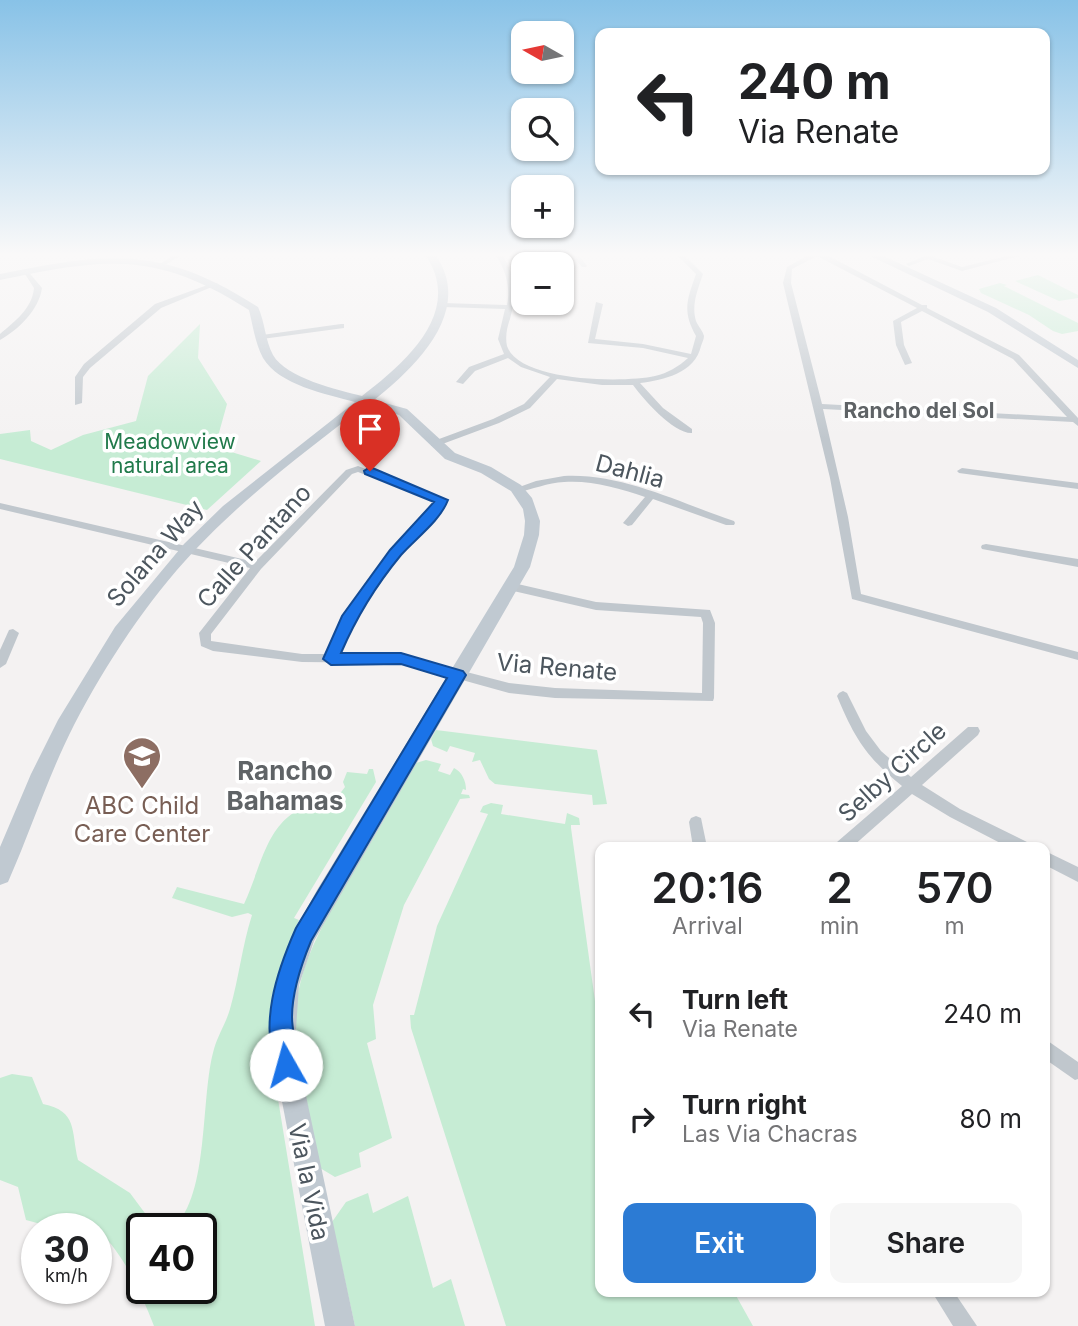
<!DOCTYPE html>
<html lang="en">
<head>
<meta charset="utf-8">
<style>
	body { margin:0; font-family:Inter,sans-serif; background:#f6f6f6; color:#202124; height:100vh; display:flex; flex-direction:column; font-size:26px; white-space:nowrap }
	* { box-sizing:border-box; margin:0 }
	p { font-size:23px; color:#757577 }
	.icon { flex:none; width:38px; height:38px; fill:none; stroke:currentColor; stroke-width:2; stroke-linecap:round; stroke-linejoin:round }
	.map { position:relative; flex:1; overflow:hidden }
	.panel { position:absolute; left:595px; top:842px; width:455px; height:455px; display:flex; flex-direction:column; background:#fff; border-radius:14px; box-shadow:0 2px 5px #0004 }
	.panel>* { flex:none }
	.guide { position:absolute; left:595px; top:28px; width:455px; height:147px; border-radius:14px; box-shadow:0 2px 5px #0004; background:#fff; color:#202124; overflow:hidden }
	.needle { width:46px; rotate:279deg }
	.controls { position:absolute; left:511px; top:21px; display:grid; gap:14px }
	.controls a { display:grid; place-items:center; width:63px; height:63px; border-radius:14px; background:#fff; box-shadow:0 2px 5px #0004; font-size:35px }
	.speed { position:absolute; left:21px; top:1213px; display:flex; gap:14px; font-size:35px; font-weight:700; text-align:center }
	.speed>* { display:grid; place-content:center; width:91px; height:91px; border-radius:50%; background:#fff; box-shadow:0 2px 5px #0004; line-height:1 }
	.speed small { font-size:18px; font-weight:400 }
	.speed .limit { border:4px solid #111; border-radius:10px; background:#fff; color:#111 }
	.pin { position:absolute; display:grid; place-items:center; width:60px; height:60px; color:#fff; margin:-72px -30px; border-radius:50% 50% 50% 0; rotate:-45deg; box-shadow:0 0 7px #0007 }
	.pin .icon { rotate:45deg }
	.me { position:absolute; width:77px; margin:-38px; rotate:353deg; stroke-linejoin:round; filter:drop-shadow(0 0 5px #0008) }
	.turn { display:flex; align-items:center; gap:24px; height:147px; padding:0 28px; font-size:32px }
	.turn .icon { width:91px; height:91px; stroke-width:2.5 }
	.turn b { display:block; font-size:49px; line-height:60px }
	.eta { display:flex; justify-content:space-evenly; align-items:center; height:119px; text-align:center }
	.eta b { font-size:42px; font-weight:600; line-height:49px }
	.button { display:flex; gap:14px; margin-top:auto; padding:14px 28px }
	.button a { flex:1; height:80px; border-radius:14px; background:#2c7bd4; color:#fff; font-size:28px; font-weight:600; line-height:80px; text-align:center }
	.button a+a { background:#f6f6f6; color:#202124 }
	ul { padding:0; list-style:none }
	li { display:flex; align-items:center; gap:21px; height:105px; padding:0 28px }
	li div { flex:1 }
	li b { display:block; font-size:26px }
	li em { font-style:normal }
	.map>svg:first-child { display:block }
	.green { fill:#c6ecd4 }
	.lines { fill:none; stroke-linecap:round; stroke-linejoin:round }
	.street { fill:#c0c7cd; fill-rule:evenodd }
	.secondary { fill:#c0c9d1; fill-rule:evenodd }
	.route { fill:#1a73e8; stroke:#114b97; stroke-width:2 }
	.labels { text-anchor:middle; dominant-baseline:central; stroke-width:7; stroke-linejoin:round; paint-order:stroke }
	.far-neighbourhood-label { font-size:21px; font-weight:bold; fill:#5f6366; stroke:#fff }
	.far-park-label { font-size:21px; fill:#217a4b; stroke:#fff }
	.street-label { font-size:24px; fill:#4c565e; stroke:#fff }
	.education-label { font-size:24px; fill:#785e54; stroke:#fff }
	.neighbourhood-label { font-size:26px; font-weight:bold; fill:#5f6366; stroke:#fff }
</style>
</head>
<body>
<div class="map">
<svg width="1078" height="1326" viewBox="0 0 1078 1326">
	<rect width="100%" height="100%" fill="#f4f2f2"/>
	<g class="green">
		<polygon points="1038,275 1078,295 1078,298 1059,301 1015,281"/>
		<polygon points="1000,283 1007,285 1004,286 1078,323 1078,331 1062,334 1053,331 1029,315 981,293 979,289"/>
		<polygon points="200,324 198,358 227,404 215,447 261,461 207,510 0,459 0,434 30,430 31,441 51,450 83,435 136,421 148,376"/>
		<polygon points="436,730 597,750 607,804 593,805 592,795 495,784 489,779 480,760 472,762 475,753 450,746 447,752 433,746 431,739"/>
		<path d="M426,760L441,764L438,771L450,775L454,768C462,772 466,781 466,790L463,789L461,794L469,795L470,798L460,799L404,905L373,1005L376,1039L367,1043L392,1138L359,1153L361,1167L335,1177L320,1168C309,1117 292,1063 296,1010C300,958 329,914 355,869C376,834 396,799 416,763Z"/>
		<path d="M369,769H373L376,782L294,918L299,920C281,963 268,1003 270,1050L315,1326H154C141,1293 125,1256 99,1231C94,1226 79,1221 70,1217L48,1226L26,1220L18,1187L0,1180V1078L12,1074L32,1077L43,1104C78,1111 71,1131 78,1160L130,1193L156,1228H160H142V1288H201V1228H173C210,1195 200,1097 214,1049C218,1035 226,1023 230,1009C239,978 242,946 252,915L248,913L232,917L172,898L177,887L244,904C267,854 267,806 335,800L345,787L343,782L347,772L367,774Z"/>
		<polygon points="491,803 503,805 501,814 565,824 567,813 579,818 580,825 571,825 571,828 600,1037 600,1292 734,1292 753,1326 506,1326 411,1028 410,1015 414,1015 437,926 488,814 480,812 483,806"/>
		<polygon points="368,1193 373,1213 408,1196 433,1288 451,1279 465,1326 355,1326 332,1222 346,1202"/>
	</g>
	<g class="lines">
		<g class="street">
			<polygon points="177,253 185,253 165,265 160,264"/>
			<path d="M495,253H501C517,279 517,292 510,319C507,327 505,337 507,346C519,382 624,383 655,376C668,373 678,367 688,358L643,348L588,343L596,302L603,304L595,339L643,344L691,354L696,336C682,311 687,300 696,274L675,253H682L703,274C698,289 691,305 696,321C698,326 703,331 704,336C704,339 702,343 701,346C695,373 664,380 640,383L663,408L692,429V433C674,434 643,399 633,385H602L557,379L530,408L499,423L437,446H431V442L493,419L524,404L550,377L521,367L508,358L475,371L463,384L456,382L469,367L504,354L498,339L505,309L443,307L439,305L443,303L507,305C511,285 505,270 495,253Z"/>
			<polygon points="570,253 577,253 587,266 586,267 582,267"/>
			<path d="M812,253H823L922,305H927V308L1019,355L1078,418V426L1073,422L823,409L848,517L861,594L1078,652V660L852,599L830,478L783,283L787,267ZM817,256L917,308L893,321L896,345L905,365L912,363L904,345L901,322L922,311L1013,359L1067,417L822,404L791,283L792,269Z"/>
			<polygon points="932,253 939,253 934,257 962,267 1018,253 1030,253 962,271 928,259 909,266 906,264"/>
			<path d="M26,269L42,288C39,310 18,330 0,340V334C15,321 32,309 34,288L23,271Z"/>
			<polygon points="213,283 219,284 161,308 90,368 83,377 82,403 75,405 75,377 84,364 155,304"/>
			<polygon points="341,324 344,324 344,328 262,339 258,337 262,335"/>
			<path d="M358,466L446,500L442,509L399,555L352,621L339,654L401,655L509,683L555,688L702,693L703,623L701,617L596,610L505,589L503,586L505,583L509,582L596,602L710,610L715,623L714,698L713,701L555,698L509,693L401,663L302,662L213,651L201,646L199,633L250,568L0,509V503L255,562L346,470ZM358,472L435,501L433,506L391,551L343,617L327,654H302L211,641V634L261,569L352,474Z"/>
			<polygon points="962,468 1078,483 1078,489 959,473 957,471"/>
			<path d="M564,476C622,473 680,503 734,521L735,523L734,525H726L653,499L632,525L628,526L623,523L645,497C619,488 591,480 564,482C548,483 532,489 516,493L511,490L536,481Z"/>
			<polygon points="986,544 1078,559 1078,567 982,549 981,547 982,545"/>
			<polygon points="13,629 19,633 6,664 0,668 0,650 9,630"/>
			<path d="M843,691L847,693L866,731L881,751L911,777L968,727H978L980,731L978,735L922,785L960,809L1027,842L1029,847H1008L950,817L912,794L852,847H835L837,842L902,786C866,757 854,737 837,696L839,693Z"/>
			<polygon points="696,816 701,818 707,847 693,847 689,822 691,818"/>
			<polygon points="1045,851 1078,867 1078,882 1045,865"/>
			<polygon points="1045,1039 1078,1062 1078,1079 1075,1080 1045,1059"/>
			<polygon points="932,1292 954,1292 977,1326 953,1326"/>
		</g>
		<g class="secondary">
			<path d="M424,253H434C476,309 416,367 374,400L407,409L455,453L491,467L521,485L532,498L540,521L539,535L530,567L314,941L299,985L295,1044L355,1326H325L271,1044L272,1003L280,967L298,925L317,890L514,567L524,535L525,521L523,509L511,491L481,473L445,459L399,415L366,405C307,450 247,495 195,550C147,601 107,662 74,725C48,776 31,830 8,882L0,885V847L31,774L58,720L115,627L184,544L223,506L355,402C326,394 279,385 263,358C255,343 253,326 249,310C156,250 104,258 0,280V274C108,252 162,245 258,307C265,322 265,340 273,355C286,378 338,390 362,396C405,363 466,311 424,253Z"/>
			<polygon points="864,253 877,253 996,308 1078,360 1078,368 988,312"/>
		</g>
	</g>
	<linearGradient id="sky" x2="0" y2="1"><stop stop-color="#88c2e7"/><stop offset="0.58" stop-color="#faf9f9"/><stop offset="1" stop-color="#faf9f9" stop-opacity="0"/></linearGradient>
	<rect width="1078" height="439" fill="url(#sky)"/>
	<path class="route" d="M370,467L448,500C440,521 416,538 401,555C377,584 356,618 341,653H401L463,671L466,675L311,941C301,965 292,991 292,1017C292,1036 301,1056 294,1073L286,1076L278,1073C258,1025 277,971 296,928L447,678L401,664L331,665L323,659L342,616L390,550L434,502L365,474L364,471Z"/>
	<defs>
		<symbol id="school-pin" viewBox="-11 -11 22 30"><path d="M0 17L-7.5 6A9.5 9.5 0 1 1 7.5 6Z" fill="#8d6e63" stroke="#fff"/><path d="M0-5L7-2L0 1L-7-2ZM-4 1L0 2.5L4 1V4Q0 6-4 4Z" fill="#fff"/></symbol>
	</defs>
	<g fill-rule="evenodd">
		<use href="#school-pin" x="120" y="734" width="44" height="60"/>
	</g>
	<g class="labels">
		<g class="far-neighbourhood-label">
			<text x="919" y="410">Rancho del Sol</text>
		</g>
		<g class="far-park-label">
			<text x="170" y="441">Meadowview<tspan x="170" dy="24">natural area</tspan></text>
		</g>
		<g class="street-label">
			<text transform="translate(630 471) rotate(15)">Dahlia</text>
			<text transform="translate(254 546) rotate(-48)">Calle Pantano</text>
			<text transform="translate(155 553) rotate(-49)">Solana Way</text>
			<text transform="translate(557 667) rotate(5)">Via Renate</text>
			<text transform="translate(892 772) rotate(-42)">Selby Circle</text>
			<text transform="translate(309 1182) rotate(78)">Via la Vida</text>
		</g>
		<g class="education-label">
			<text x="142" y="805">ABC Child<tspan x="142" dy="28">Care Center</tspan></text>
		</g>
		<g class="neighbourhood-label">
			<text x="285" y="770">Rancho<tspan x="285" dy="30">Bahamas</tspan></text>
		</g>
	</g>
</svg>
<div class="controls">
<a><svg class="needle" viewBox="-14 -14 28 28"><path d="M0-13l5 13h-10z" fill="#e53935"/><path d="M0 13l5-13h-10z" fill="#757577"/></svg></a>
<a><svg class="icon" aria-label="search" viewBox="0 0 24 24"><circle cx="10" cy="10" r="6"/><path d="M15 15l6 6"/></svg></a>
<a>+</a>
<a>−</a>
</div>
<div class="speed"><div>30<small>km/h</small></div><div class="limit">40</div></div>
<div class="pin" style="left:370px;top:471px;background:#d93025"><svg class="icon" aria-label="arrive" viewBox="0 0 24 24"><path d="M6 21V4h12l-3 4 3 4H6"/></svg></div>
<svg class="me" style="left:286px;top:1065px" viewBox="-20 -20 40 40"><circle r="19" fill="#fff"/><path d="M0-13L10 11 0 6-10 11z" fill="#1a73e8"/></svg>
<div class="guide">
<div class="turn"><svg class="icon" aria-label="left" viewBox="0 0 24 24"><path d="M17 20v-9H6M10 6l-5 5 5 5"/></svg><div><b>240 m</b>Via Renate</div></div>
</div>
<section class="panel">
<div class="eta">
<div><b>20:16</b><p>Arrival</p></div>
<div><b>2</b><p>min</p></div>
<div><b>570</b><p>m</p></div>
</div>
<ul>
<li><svg class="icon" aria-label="left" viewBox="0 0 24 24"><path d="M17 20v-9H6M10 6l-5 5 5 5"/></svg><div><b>Turn left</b><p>Via Renate</p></div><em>240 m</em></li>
<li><svg class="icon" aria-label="right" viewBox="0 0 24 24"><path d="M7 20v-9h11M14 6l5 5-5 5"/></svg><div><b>Turn right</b><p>Las Via Chacras</p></div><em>80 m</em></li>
</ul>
<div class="button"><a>Exit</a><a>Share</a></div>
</section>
</div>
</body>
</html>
